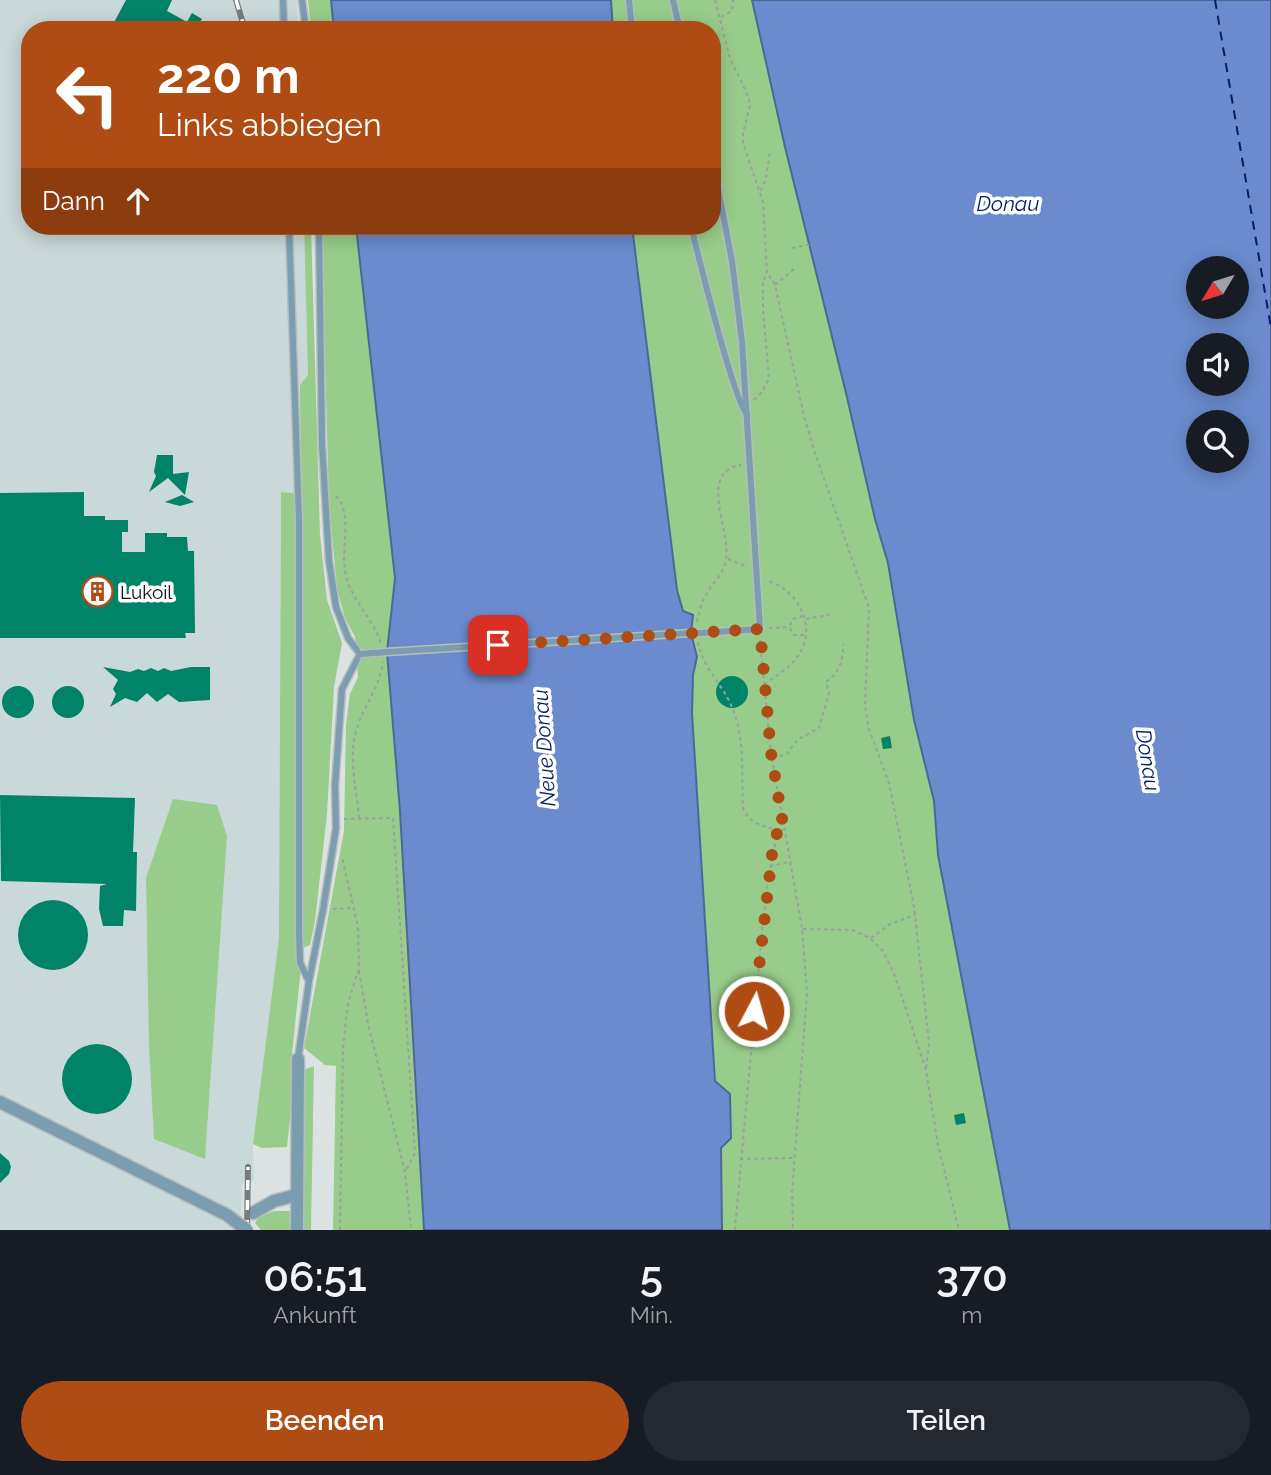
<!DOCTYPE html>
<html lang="de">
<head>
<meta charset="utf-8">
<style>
	body { margin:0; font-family:Raleway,sans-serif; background:#242831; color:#f1f3f6; height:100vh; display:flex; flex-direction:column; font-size:26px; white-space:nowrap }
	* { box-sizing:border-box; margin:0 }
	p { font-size:23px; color:#9ea1a6 }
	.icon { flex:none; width:38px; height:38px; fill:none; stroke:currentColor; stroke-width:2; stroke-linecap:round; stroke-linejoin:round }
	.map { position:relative; height:1230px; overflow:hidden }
	.side { display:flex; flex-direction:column; background:#171b24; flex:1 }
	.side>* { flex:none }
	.top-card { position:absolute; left:21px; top:21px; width:700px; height:214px; border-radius:28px; box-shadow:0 4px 18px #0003; background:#af4c13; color:#fff; overflow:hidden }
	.needle { width:46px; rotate:232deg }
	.tools { position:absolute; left:1186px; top:256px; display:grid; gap:14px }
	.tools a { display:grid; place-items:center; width:63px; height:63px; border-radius:50%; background:#171b24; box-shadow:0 4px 18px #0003; font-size:35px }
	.pin { position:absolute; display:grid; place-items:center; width:60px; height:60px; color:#fff; margin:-30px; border-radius:14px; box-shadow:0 4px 10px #0006 }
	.me { position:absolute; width:77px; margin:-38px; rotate:6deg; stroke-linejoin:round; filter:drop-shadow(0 0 5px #0008) }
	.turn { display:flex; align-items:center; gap:24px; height:147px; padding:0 21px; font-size:32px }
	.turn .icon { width:91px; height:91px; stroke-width:2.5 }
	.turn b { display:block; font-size:49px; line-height:60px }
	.then { display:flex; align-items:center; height:66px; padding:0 21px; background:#0003; gap:14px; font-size:26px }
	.eta { display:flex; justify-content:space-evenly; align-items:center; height:119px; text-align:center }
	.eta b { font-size:42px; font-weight:600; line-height:49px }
	.button { display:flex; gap:14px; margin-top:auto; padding:14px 21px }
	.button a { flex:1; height:80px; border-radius:42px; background:#af4c13; color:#fff; font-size:28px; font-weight:600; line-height:80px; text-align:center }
	.button a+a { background:#242831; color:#f1f3f6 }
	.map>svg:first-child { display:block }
	.built { fill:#c9d8d9 }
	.green { fill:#98cc8a }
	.water { fill:#6b8bce; stroke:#506796; stroke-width:2; fill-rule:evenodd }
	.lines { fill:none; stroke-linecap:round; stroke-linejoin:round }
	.ferry { stroke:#051e6c; stroke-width:2; stroke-dasharray:9 7; stroke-linecap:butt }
	.building { fill:#008367 }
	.lane-casing { stroke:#b7bdbd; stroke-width:9 }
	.street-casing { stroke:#b7bdbd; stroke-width:15 }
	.path { stroke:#9a9f9f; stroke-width:2; stroke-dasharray:3.5 3.5; stroke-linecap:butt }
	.lane { stroke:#7a9db0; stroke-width:6 }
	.street { stroke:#7a9db0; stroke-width:12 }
	.rail-casing { stroke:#777b7b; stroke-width:6 }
	.rail { stroke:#fff; stroke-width:3.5; stroke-dasharray:10; stroke-linecap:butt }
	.lane-bridge-casing { stroke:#b7bdbd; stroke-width:9; stroke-linecap:butt }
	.street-bridge-casing { stroke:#b7bdbd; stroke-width:15; stroke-linecap:butt }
	.lane-bridge { stroke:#7a9db0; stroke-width:6 }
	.street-bridge { stroke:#7a9db0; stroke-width:12 }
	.route { stroke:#af4c13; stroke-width:12; stroke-dasharray:0 21.6 }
	.labels { text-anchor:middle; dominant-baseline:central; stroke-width:7; stroke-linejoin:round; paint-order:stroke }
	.poi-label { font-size:19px; fill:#101212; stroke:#fff; text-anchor:start }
	.water-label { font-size:21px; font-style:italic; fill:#051e6c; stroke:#fff }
</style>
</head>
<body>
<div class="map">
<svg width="1271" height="1230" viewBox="0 0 1271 1230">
	<rect width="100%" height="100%" fill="#dce2e2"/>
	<polygon class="built" points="0,0 297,0 298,30 30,30 30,226 304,226 308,376 300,385 301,494 281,492 279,938 253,1144 254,1181 244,1181 242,1187 240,1230 0,1230"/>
	<g class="green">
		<polygon points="308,0 331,0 334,30 311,30"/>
		<polygon points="611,0 752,0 785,147 846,393 875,519 888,563 914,720 934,801 938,855 1016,1230 722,1230 721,1148 731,1138 730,1094 715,1081 692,713 693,675 697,657 691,633 692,615 683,611 677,590 632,226 712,226 712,30 613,30"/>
		<polygon points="304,226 311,226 320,535 327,600 342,643 334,687 327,814 315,921 310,945 303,948 292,1054 292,1099 287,1147 262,1148 253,1144 279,938 281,492 301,494 300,385 308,375"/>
		<polygon points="321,226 356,226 395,578 387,652 400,811 424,1230 333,1230 336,1066 325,1065 304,1048 344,831 346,725 350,694 358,677 355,637 345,618 337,589 329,502"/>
		<polygon points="173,799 217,805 227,836 205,1159 154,1139 149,1046 146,878"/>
		<polygon points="314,1066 311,1230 301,1230 304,1070"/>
		<polygon points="274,1211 289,1211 293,1214 292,1230 261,1230 255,1223 259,1217"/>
	</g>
	<g class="water">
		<polygon points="331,0 611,0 613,30 334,30"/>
		<path d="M752,0H1271V1230H1010L938,855L934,801L914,720L888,563L875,519L846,393L785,147ZM1199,268H1237V306H1199ZM1199,345H1237V383H1199ZM1199,422H1237V460H1199Z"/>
		<polygon points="356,226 632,226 677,590 683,611 693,615 691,633 697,657 693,675 692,713 715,1081 730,1094 731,1138 721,1148 722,1230 424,1230 400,811 387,652 395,578"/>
	</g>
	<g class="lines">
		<polyline class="ferry" points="1215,0 1271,328"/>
	</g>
	<g class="building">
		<polygon points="126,0 172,0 167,11 187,22 192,13 202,19 197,27 203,30 110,30"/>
		<polygon points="157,455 173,455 173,474 189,472 185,495 168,478 149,492 156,476 154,472"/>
		<polygon points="84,492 84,516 105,516 105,520 128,520 128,532 122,532 122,552 145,552 145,533 167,533 167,537 187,537 188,551 194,551 195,633 185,633 186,638 0,638 0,493"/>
		<polygon points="182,495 194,502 180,506 165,502"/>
		<polygon points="103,667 130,672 138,669 144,671 151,668 158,671 164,668 171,671 191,667 210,667 210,700 179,702 168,694 157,702 147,693 137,702 125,698 110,707 116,694 113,689 118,680"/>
		<circle cx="732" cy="692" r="16"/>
		<circle cx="18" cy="702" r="16"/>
		<circle cx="68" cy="702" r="16"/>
		<polygon points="890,736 892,748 883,749 881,738"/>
		<polygon points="0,795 135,798 133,852 137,852 136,911 124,910 123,926 103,926 99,909 100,886 107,884 1,881"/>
		<circle cx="53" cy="935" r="35"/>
		<circle cx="97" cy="1079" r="35"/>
		<polygon points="964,1113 966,1123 956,1125 954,1115"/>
		<polygon points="0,1153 9,1161 11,1167 9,1174 0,1183"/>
	</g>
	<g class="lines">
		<defs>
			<g id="lane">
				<polyline points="283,0 284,30"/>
				<polyline points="302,0 306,30"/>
				<polyline points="629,0 632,30"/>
				<polyline points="673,0 680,30"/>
				<polyline points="289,226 299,520 299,934 300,963 308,979"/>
				<path d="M691,226C697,251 735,405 747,414"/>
				<polyline points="702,633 760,629 742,342 732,261 712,157"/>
				<polyline points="387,652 691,633"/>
				<polyline points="298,1059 309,981 323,910 336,828 335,786 342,689 360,654 348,638 336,607 329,561 322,444 319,226"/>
			</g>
			<g id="street">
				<polyline points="0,1102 227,1215 240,1225"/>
				<polyline points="253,1213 274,1201 297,1195"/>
				<polyline points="297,1230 298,1059"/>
			</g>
		</defs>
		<use href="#lane" class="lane-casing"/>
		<use href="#street" class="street-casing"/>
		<g class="path">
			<polyline points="715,0 730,58 749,98 750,106 743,133 743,143 763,202 767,274 772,279 775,285 804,416 815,453 869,608 865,705 868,726 889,783 914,907 929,1043 926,1070"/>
			<polyline points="721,17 732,11 733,0"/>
			<polyline points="761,191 766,178 770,151"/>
			<polyline points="792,248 813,244"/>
			<polyline points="775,285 795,268"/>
			<polyline points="754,400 762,392 769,379 763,310 763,281 766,275"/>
			<path d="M336,496C353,513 341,549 345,570C349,599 372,616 381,643"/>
			<polyline points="728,559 745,566"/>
			<polyline points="803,616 793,619 789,627 794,635 804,635"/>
			<polyline points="806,619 833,614"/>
			<path d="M697,622C699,610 703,598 711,587C717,579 725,570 726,559C731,529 697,472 741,465"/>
			<polyline points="769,628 789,627"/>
			<polyline points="760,640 771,753 802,928 807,993 792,1192 793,1230"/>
			<path d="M698,642C701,665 722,684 731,705C746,737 741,774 743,808C750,824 762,826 778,830"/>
			<path d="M764,684C778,675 793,666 801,651C816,623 796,589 768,581"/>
			<path d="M773,758L787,754L797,740L819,728L829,693L826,682C840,672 843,661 843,644"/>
			<path d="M359,818C357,791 349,762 355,735C361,709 380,688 383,662"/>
			<polyline points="344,819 393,818 415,1153 405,1172"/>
			<polyline points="770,866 789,862"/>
			<polyline points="333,909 352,908"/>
			<polyline points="803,929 852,930 870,938 883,951 895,976 926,1070 938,1145 959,1230"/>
			<polyline points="871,938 890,924 915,915"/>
			<polyline points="359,971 369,1028 405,1172 411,1230"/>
			<polyline points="740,1159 793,1158"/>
			<polyline points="340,1230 343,1047 348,1003 359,968 358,927 342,857"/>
			<polyline points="735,1230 762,931 768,879 778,830 783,830"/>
		</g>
		<use href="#lane" class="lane"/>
		<use href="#street" class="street"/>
		<defs>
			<g id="rail">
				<polyline points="236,0 245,30"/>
				<polyline points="247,1230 248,1167"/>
			</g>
		</defs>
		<use href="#rail" class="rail-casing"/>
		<use href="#rail" class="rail"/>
		<defs>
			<g id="lane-bridge">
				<polyline points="691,633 702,633"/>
				<polyline points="360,654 387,652"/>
			</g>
			<polyline id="street-bridge" points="240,1225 247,1230"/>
		</defs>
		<use href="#lane-bridge" class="lane-bridge-casing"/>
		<use href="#street-bridge" class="street-bridge-casing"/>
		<use href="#lane-bridge" class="lane-bridge"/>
		<use href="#street-bridge" class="street-bridge"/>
	</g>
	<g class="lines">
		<polyline class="route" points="498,645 760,629 771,753 784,830 778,830 773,846 754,1011"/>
	</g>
	<defs>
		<symbol id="building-ring" viewBox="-11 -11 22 22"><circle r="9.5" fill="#fff" stroke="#af4c13" stroke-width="1.5"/><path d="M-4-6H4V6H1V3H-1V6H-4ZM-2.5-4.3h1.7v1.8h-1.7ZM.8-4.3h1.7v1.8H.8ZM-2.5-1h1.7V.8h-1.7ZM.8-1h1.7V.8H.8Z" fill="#af4c13"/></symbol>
	</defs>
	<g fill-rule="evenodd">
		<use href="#building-ring" x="80" y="574" width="35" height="35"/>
	</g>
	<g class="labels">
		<g class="poi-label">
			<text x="120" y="592">Lukoil</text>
		</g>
		<g class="water-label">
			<text x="1008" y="203">Donau</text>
			<text transform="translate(544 748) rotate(-94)">Neue Donau</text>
			<text transform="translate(1148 760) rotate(81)">Donau</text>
		</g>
	</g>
</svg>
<div class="tools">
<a><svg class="needle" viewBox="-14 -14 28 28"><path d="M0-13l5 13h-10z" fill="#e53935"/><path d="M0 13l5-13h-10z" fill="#9ea1a6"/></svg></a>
<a><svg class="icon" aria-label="sound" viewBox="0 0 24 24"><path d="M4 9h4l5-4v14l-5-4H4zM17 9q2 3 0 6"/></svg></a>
<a><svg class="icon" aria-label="search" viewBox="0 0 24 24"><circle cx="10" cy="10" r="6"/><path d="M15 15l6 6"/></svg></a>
</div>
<div class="pin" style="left:498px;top:645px;background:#d93025"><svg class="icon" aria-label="arrive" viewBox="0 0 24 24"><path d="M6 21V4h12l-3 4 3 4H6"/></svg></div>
<svg class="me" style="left:754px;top:1011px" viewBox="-20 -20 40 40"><circle r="17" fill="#af4c13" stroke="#fff" stroke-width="3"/><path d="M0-11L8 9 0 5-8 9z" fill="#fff"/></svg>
<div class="top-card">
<div class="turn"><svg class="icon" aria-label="left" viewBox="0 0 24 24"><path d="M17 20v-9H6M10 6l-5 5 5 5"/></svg><div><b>220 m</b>Links abbiegen</div></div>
<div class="then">Dann<svg class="icon" aria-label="ahead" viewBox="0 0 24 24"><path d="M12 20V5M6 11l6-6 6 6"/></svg></div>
</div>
</div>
<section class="side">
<div class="eta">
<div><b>06:51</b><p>Ankunft</p></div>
<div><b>5</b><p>Min.</p></div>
<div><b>370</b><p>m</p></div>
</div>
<div class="button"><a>Beenden</a><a>Teilen</a></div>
</section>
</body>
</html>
